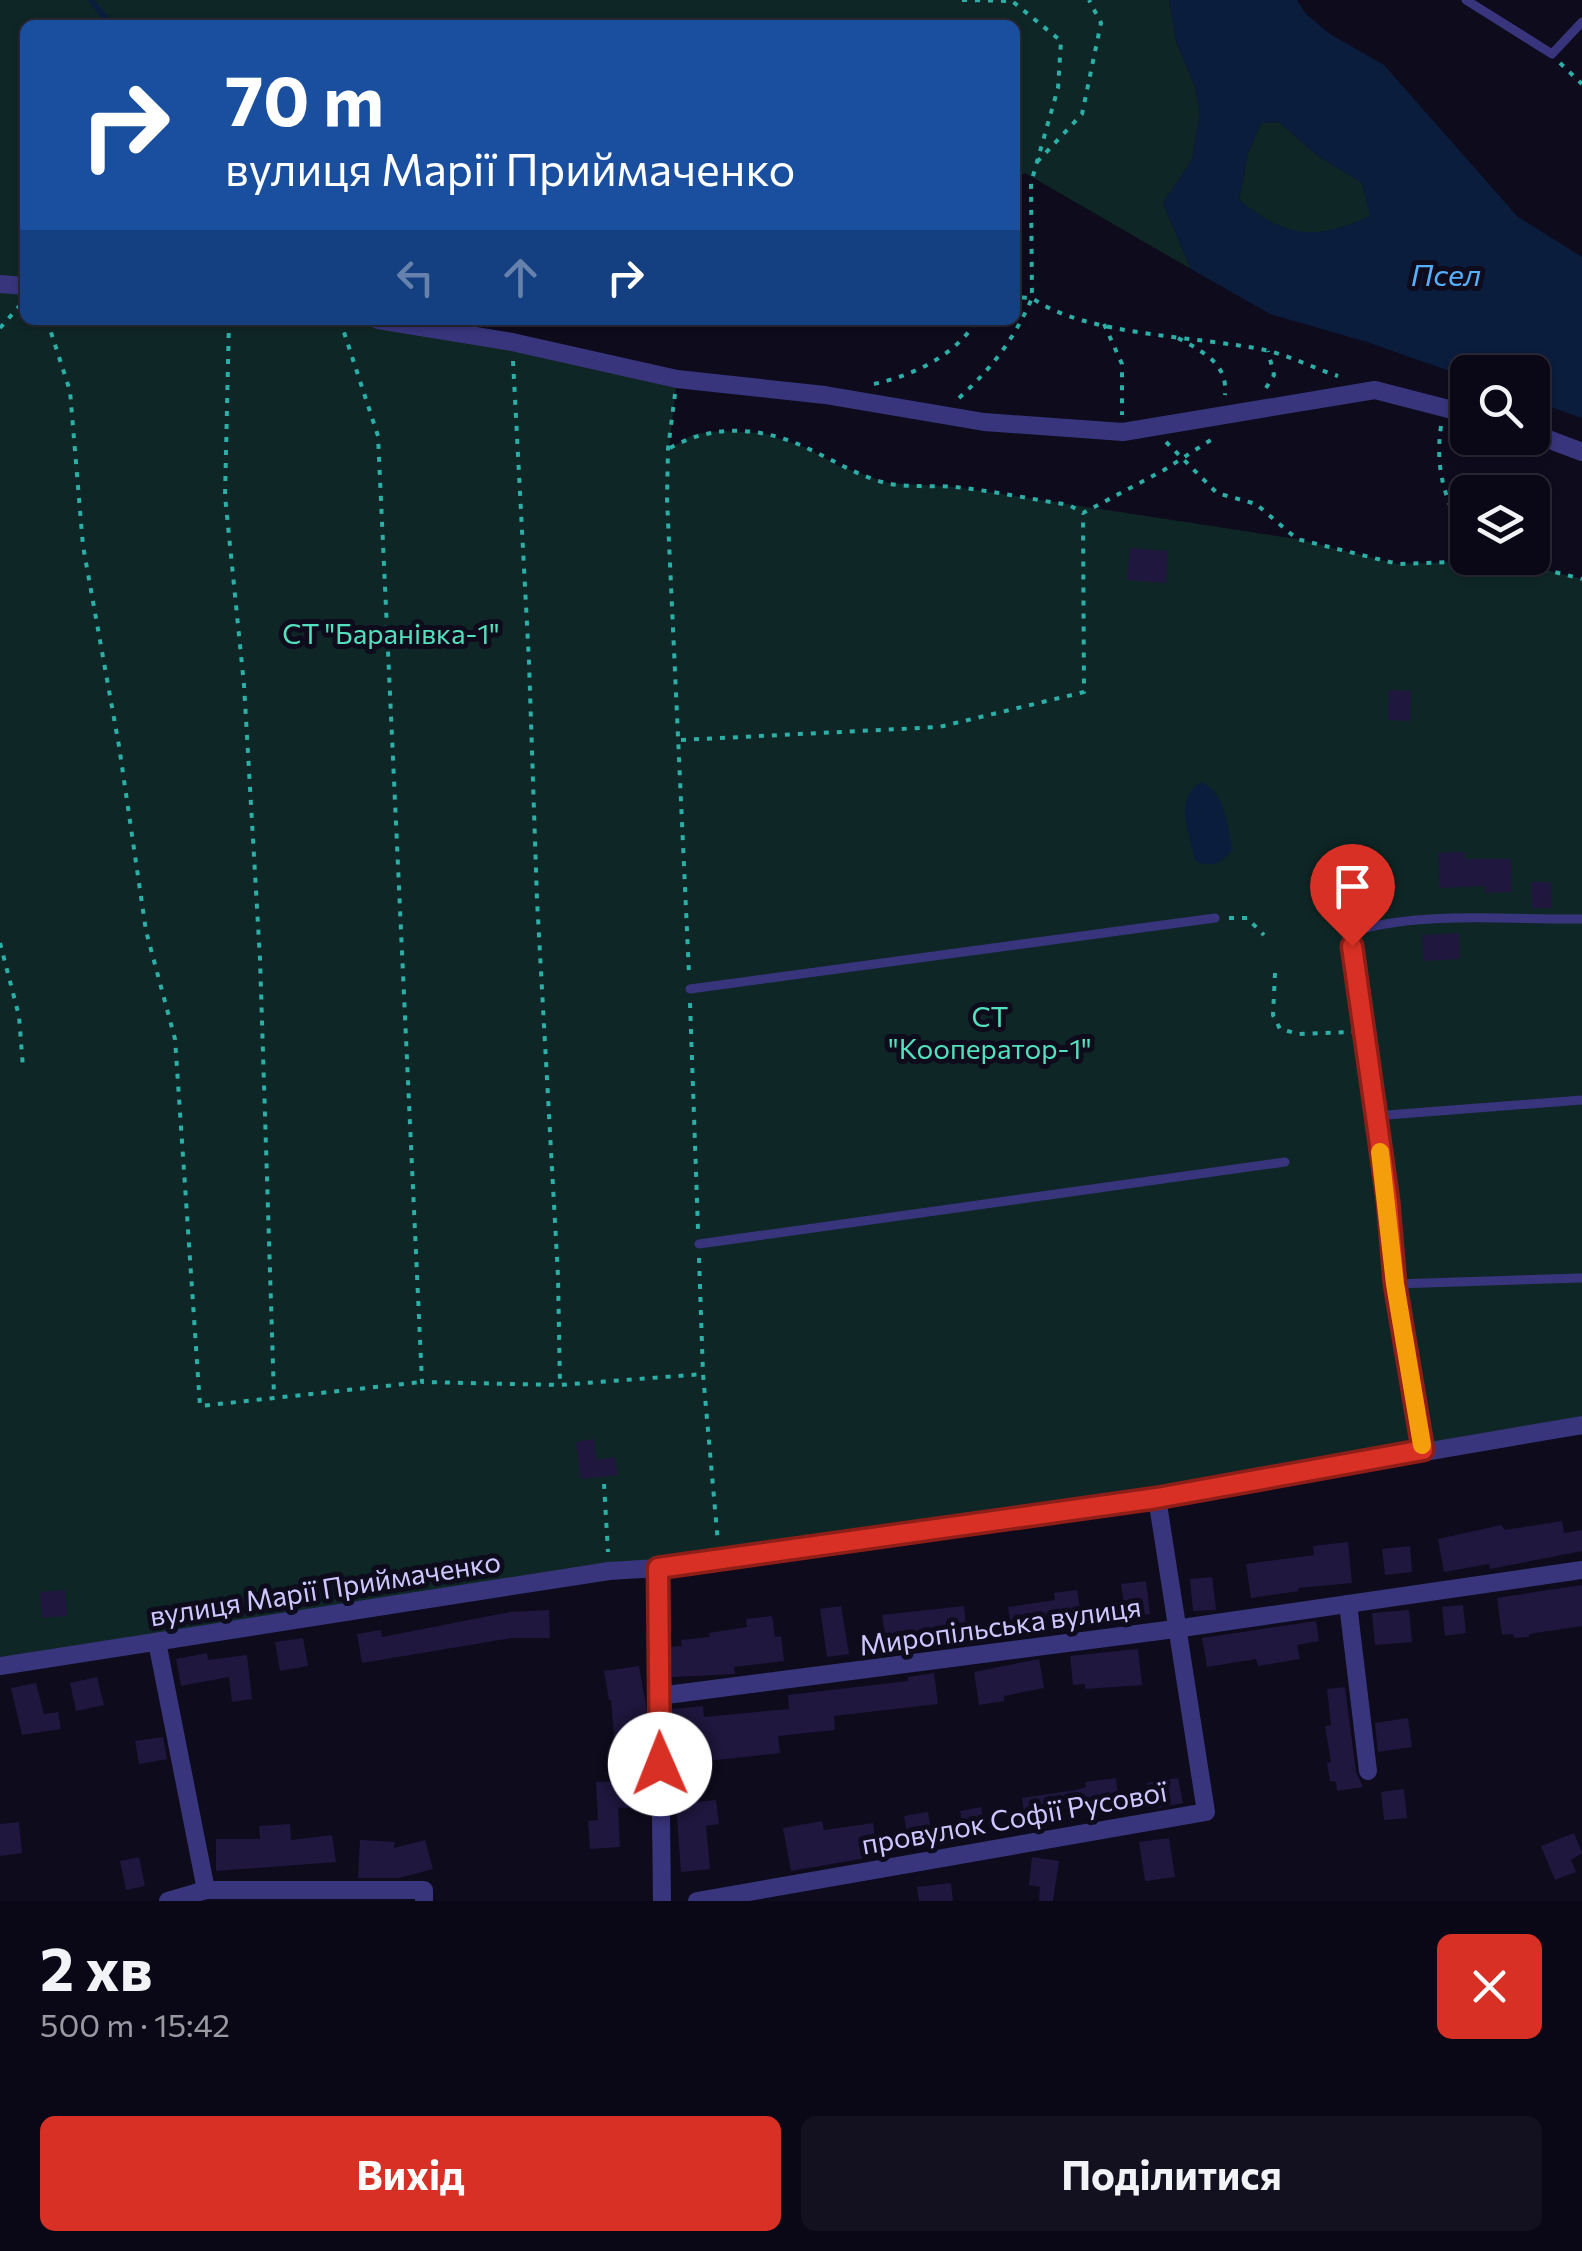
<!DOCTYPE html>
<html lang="uk">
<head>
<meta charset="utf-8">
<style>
	body { margin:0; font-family:Commissioner,sans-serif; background:#13111f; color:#f1f3f6; height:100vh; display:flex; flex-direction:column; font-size:38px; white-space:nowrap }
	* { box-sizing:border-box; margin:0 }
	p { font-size:32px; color:#999aa1 }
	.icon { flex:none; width:55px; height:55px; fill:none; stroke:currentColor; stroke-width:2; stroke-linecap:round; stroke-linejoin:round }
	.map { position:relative; height:1901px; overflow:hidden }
	.details { display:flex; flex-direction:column; background:#0a0816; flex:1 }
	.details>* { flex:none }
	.banner { position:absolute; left:20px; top:20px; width:1000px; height:305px; border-radius:15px; box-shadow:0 2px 8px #0004,0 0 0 2px #2a2935; background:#1a4fa0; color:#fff; overflow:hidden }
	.tools { position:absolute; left:1450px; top:355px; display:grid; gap:20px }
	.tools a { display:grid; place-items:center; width:100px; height:100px; border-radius:15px; background:#0a0816; box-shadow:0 2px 8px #0004,0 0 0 2px #2a2935; font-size:50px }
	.pin { position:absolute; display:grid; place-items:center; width:85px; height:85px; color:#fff; margin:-102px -42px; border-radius:50% 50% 50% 0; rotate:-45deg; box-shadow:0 0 10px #0007 }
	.pin .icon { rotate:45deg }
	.me { position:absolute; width:110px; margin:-55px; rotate:359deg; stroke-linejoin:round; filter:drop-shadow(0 0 8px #0008) }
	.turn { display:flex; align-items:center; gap:35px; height:210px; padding:0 40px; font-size:45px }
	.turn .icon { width:130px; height:130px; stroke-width:2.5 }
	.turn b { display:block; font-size:70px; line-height:85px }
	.lanes { display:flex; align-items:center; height:95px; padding:0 40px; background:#0003; justify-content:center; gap:50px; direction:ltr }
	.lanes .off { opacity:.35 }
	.round { display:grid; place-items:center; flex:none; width:105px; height:105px; border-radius:15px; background:#13111f }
	.summary { display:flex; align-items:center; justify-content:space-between; height:170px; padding:0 40px }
	h1 { font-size:60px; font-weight:700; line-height:75px }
	.primary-button { display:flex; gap:20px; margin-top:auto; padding:20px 40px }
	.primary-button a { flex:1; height:115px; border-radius:15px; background:#d93025; color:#fff; font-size:40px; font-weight:700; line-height:115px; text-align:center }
	.primary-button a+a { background:#13111f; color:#f1f3f6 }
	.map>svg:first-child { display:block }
	.green { fill:#0e2726 }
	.water { fill:#0a1d3d; fill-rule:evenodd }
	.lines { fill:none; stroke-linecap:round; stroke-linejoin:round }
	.stream { stroke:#0a1d3d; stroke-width:6 }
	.building { fill:#1f173e }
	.path { stroke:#2bafa7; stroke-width:4; stroke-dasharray:5 8; stroke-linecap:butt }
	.service { stroke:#38357d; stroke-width:9 }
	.minor { stroke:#38357d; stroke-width:18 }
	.route-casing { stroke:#8d1f18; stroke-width:25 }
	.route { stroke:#d93025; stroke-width:18 }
	.slow { stroke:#f59e0b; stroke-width:18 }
	.labels { text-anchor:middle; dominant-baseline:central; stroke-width:10; stroke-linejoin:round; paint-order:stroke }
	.park-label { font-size:28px; fill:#53e0bc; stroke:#0e0b1d }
	.street-label { font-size:28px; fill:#cec7ff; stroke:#0e0b1d }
	.water-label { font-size:30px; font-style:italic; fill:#55b0ff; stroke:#0e0b1d }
</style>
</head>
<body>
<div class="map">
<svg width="1582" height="1901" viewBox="0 0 1582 1901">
	<rect width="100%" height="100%" fill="#0e0b1d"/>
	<g class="green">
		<polygon points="0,0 1169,0 1177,44 1195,86 1200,112 1192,160 1163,203 1191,269 1025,173 1015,180 1015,25 25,25 25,320 378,320 677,379 669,449 694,434 722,431 763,433 807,448 839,466 888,483 956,487 1297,539 1398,564 1475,561 1531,566 1582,579 1582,1425 0,1666"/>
		<path d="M1279,122L1318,156L1362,183L1371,216C1315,241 1287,239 1239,200L1248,153L1261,123Z"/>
	</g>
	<g class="water">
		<path d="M1169,0H1297L1306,14L1330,34L1384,65L1517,216L1582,257V418L1533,401L1532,372H1468L1467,377L1367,342L1270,314L1191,269L1163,203L1192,160L1200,112L1195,86L1177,44ZM1279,122L1318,156L1362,183L1370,216C1316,241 1286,238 1239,200L1248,153L1261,123Z"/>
		<path d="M1201,782C1227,794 1226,825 1233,849C1221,864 1213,868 1195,861C1190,832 1172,800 1201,782Z"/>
	</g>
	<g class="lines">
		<polyline class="stream" points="91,0 111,25"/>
	</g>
	<g class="building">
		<polygon points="1130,548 1168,551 1166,583 1127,580"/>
		<polygon points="1389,690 1411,691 1410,721 1388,720"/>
		<polygon points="1465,852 1465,859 1511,859 1512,892 1485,893 1485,886 1440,888 1438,853"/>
		<polygon points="1531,882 1551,882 1552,908 1532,908"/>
		<polygon points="1459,933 1460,959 1423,961 1422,935"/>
		<polygon points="594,1439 597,1460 615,1457 618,1475 581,1479 576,1442"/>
		<polygon points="1562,1521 1564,1533 1582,1530 1582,1551 1490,1569 1489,1564 1444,1572 1438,1539 1501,1525 1505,1530"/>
		<polygon points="1348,1542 1352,1583 1298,1588 1299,1591 1251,1598 1246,1564 1314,1555 1313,1546"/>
		<polygon points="1410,1546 1412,1572 1385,1575 1382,1549"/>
		<polygon points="1212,1577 1216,1610 1193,1611 1190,1579"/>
		<polygon points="1146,1581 1150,1614 1126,1617 1121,1584"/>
		<polygon points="1582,1585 1582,1626 1529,1634 1529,1637 1514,1638 1513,1634 1502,1635 1497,1598"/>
		<polygon points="65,1590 67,1616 42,1618 40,1592"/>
		<polygon points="1077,1590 1082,1621 1012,1632 1008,1607 1055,1600 1054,1593"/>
		<polygon points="1463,1605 1466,1633 1445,1636 1442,1607"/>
		<polygon points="841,1606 849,1654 827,1657 820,1609"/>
		<polygon points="964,1606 967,1639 887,1648 882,1615"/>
		<polygon points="549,1610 550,1638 511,1638 362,1663 357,1634 381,1630 382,1637 510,1612"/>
		<polygon points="1409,1610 1412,1642 1375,1645 1372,1613"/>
		<polygon points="772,1616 775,1637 781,1636 784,1661 734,1667 735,1674 672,1677 671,1647 682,1646 681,1640 710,1637 709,1633 747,1627 746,1619"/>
		<polygon points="1316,1621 1319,1641 1297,1645 1300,1659 1258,1666 1256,1659 1207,1667 1202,1638"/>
		<polygon points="303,1638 308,1666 280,1671 275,1642"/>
		<polygon points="1138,1649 1142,1685 1085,1689 1085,1684 1073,1685 1070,1656"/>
		<polygon points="207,1653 208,1660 247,1655 252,1699 232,1702 229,1677 181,1686 176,1659"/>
		<polygon points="1039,1659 1044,1688 1004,1696 1004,1701 979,1705 974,1672"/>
		<polygon points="639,1666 647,1711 648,1745 615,1748 611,1700 609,1700 604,1671"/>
		<polygon points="934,1673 938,1704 834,1716 835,1730 778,1736 780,1753 673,1765 672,1709 703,1706 704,1717 789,1709 788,1695 908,1681 908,1677"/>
		<polygon points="97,1677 104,1705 76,1711 70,1683"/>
		<polygon points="36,1683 44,1714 58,1712 61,1729 22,1735 11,1688"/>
		<polygon points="1345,1687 1356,1772 1363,1787 1337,1791 1336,1782 1330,1781 1327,1763 1331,1762 1325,1726 1331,1725 1327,1689"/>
		<polygon points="1408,1718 1412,1747 1378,1752 1375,1723"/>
		<polygon points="163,1737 167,1759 139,1764 135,1741"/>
		<polygon points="1116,1778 1120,1811 1090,1815 1089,1806 1052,1809 1054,1820 1026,1825 1022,1798 1076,1790 1086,1787 1085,1782"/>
		<polygon points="1178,1778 1183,1803 1152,1809 1147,1783"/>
		<polygon points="647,1780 648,1807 618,1808 620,1847 590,1849 588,1821 598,1820 596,1782"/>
		<polygon points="1404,1789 1407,1818 1384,1820 1381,1792"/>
		<polygon points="716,1800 719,1824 706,1826 710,1869 681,1872 676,1804"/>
		<polygon points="981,1807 987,1836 966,1841 960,1811"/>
		<polygon points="928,1812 933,1843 909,1847 904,1816"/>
		<polygon points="822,1821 824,1830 873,1823 878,1856 791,1871 783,1828"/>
		<polygon points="19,1822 22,1853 0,1856 0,1824"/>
		<polygon points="290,1824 291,1840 332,1835 336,1862 216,1871 216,1839 260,1839 259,1826"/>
		<polygon points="1574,1833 1582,1853 1571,1860 1576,1872 1555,1880 1541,1846"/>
		<polygon points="1169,1838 1175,1877 1145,1881 1139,1842"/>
		<polygon points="360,1840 395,1842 394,1848 425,1840 433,1869 399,1878 358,1878"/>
		<polygon points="139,1857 145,1886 126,1890 120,1861"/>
		<polygon points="1032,1857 1059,1861 1053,1901 1039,1901 1040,1887 1029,1885"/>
		<polygon points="951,1883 953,1901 919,1901 917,1887"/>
	</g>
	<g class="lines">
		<g class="path">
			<path d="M962,0L1012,1L1061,41L1058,88L1031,183L1032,298C1086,336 1198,336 1265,350C1290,356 1314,368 1338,376"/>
			<polyline points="1560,63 1582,84"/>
			<polyline points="1037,162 1082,114 1101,23 1089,0"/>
			<polyline points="47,320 70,391 83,546 119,746 146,931 175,1039 200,1406 422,1382"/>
			<polyline points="229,320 225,496 244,685 260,959 274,1397"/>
			<polyline points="340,320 378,436 422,1382 560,1385 703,1374"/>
			<polyline points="1104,324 1122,364 1122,415"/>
			<polyline points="0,328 22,303"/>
			<path d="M1178,338C1203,352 1228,363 1225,395"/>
			<polyline points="513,361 529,662 537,900 558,1276 560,1385"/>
			<path d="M874,384C914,375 955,356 977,320"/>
			<polyline points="1266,388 1274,375 1268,351"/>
			<polyline points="675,394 668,449 667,499 689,974"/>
			<path d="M959,398C993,367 1014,339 1032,298L1015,297"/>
			<path d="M1441,426C1434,475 1448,503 1468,546"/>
			<polyline points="1166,442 1217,493 1256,504 1297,539 1398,564 1475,561 1531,566 1582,579"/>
			<path d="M670,448C714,423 764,427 809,449C835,461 858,476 886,483C908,488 933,485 955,487C993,491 1031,499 1069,505L1083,513L1164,470L1217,436"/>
			<polyline points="681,740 939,727 1084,692 1083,515"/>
			<polyline points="1229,918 1247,918 1264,935"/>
			<polyline points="0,943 19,1016 23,1068"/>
			<polyline points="1275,973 1273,1015 1280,1029 1299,1034 1352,1032"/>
			<polyline points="690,1003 698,1229"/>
			<polyline points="699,1258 703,1374 718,1543"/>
			<polyline points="604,1484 608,1552"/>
		</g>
		<g class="service">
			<polyline points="1466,0 1552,54 1582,22"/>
			<polyline points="690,989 1215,918"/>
			<polyline points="1374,1116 1582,1100"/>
			<polyline points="699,1244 1285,1162"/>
			<polyline points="1395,1284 1582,1278"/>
			<path d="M1423,1450L1395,1284L1388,1201L1352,946L1358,930C1426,911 1511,920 1582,919"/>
		</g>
		<g class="minor">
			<polyline points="0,284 25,286"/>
			<polyline points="378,320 512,342 677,379 825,395 984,422 1123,432 1375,390 1468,414"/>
			<polyline points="1532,433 1582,452"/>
			<polyline points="658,1568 662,1901"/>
			<polyline points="1348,1604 1368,1771"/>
			<polyline points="157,1642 206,1890"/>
			<polyline points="0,1666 609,1571 658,1568 1157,1498 1582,1425"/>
			<polyline points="659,1696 1175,1629 1582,1570"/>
			<polyline points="168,1901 206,1890 424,1890 424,1901"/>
			<polyline points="697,1901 1206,1812 1157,1498"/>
		</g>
	</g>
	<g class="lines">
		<defs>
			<polyline id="route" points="660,1764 658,1568 1157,1498 1423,1450 1395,1284 1388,1201 1352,946"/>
		</defs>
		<use href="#route" class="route-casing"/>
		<use href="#route" class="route"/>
		<polyline class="slow" points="1380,1152 1395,1284 1422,1445"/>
	</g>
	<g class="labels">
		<g class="park-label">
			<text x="391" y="633">СТ "Баранівка-1"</text>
			<text x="990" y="1016">СТ<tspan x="990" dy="32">"Кооператор-1"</tspan></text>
		</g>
		<g class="street-label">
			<text transform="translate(325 1588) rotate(-9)">вулиця Марії Приймаченко</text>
			<text transform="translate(1000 1625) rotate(-8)">Миропільська вулиця</text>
			<text transform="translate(1014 1817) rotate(-10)">провулок Софії Русової</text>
		</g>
		<g class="water-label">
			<text x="1446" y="273">Псел</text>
		</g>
	</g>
</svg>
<div class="tools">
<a><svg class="icon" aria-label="search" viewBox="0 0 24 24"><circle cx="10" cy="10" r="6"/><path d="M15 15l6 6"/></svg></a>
<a><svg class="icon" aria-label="layers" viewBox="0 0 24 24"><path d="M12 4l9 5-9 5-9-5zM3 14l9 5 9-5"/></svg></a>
</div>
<div class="pin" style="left:1352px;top:946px;background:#d93025"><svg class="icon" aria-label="arrive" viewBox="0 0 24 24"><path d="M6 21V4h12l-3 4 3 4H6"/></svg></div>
<svg class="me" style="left:660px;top:1764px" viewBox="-20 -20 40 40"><circle r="19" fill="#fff"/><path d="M0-13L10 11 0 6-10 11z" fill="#d93025"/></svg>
<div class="banner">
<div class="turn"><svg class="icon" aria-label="right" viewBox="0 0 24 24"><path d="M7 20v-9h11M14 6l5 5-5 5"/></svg><div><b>70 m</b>вулиця Марії Приймаченко</div></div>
<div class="lanes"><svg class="icon off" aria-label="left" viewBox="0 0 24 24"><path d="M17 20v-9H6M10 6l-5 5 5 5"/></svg><svg class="icon off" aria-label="ahead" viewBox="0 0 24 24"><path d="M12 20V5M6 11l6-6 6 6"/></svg><svg class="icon" aria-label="right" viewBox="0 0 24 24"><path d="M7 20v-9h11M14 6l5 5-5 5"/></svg></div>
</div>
</div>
<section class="details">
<div class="summary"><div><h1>2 хв</h1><p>500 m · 15:42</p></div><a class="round" style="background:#d93025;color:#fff"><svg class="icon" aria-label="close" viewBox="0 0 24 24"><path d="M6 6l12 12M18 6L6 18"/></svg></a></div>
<div class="primary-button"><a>Вихід</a><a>Поділитися</a></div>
</section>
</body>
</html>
